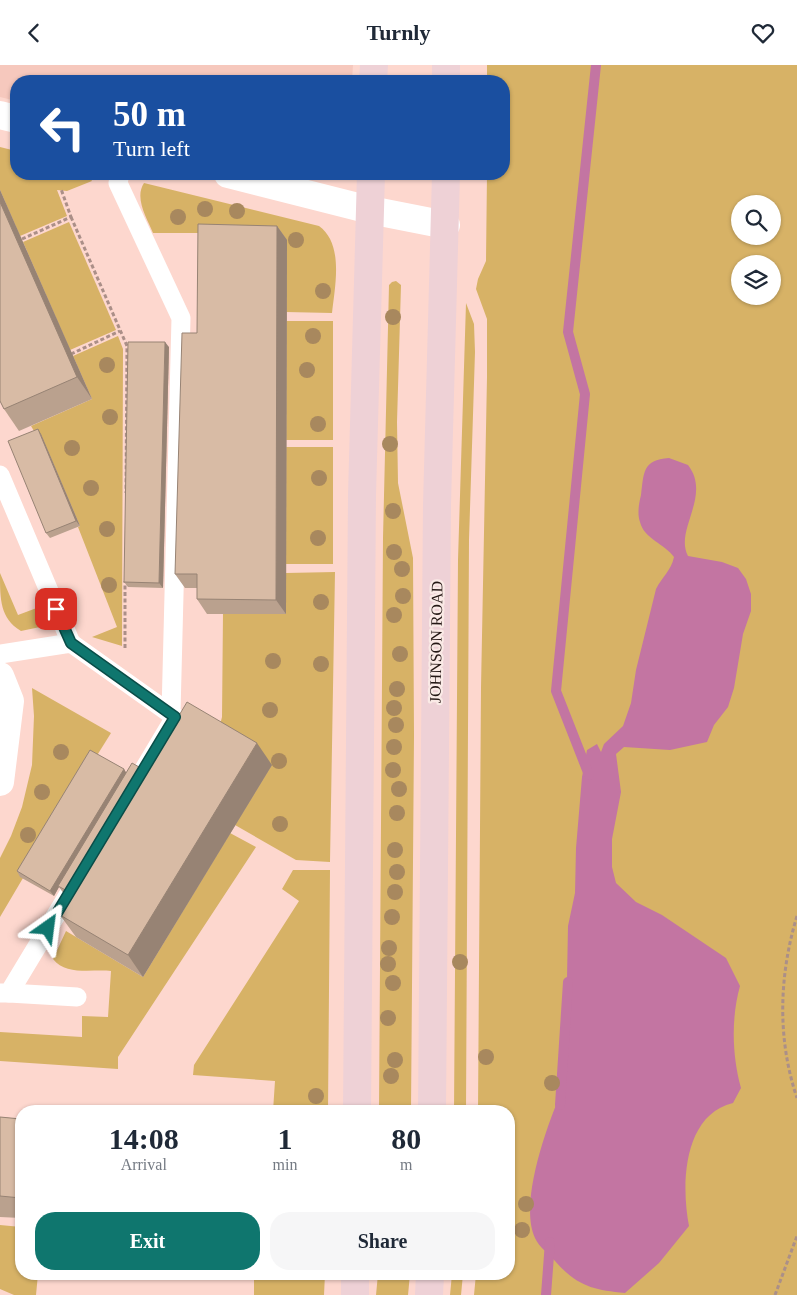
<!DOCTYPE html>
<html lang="en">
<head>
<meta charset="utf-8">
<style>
	body { margin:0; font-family:Georgia,serif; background:#f6f6f7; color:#1f2937; height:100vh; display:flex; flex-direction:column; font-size:19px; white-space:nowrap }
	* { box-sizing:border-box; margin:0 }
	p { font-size:16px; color:#747a83 }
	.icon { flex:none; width:28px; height:28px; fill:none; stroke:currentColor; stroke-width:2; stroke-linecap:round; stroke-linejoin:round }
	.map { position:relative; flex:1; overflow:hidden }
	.panel { position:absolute; left:15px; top:1040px; width:500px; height:175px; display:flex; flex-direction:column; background:#fff; border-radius:20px; box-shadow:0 1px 4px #0004 }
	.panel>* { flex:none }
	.guide { position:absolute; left:10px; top:10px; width:500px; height:105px; border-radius:20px; box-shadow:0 1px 4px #0004; background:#1a4fa0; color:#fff; overflow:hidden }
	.buttons { position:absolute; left:731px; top:130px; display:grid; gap:10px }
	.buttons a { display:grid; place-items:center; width:50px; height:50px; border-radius:50%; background:#fff; box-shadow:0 1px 4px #0004; font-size:25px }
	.pin { position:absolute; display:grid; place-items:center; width:42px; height:42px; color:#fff; margin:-21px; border-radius:10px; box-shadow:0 2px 8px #0006 }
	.me { position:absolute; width:55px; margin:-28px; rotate:31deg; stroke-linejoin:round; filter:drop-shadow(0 0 4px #0008) }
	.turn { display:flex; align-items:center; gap:18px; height:105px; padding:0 20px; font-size:22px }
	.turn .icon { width:65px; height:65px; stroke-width:2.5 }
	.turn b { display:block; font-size:35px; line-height:42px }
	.eta { display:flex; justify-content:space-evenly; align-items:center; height:85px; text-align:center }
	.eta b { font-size:30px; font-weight:700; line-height:35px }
	.action { display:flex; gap:10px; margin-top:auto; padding:10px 20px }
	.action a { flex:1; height:58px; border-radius:20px; background:#0f766e; color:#fff; font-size:20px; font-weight:700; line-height:58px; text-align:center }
	.action a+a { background:#f6f6f7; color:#1f2937 }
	header { display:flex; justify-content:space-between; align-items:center; height:65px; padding:0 20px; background:#fff; font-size:22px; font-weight:700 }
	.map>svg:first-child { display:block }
	.built { fill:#f6c8bd }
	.green { fill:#d7b266; fill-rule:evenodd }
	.water { fill:#c375a2 }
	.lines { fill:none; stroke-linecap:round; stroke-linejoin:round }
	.stream { stroke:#c375a2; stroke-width:10 }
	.path { stroke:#ab8f88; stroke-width:3; stroke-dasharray:4 2.5; stroke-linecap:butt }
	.lane { stroke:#fff; stroke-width:19 }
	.street { stroke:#fff; stroke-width:28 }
	.secondary { stroke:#eed1d6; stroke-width:28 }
	.tree { fill:#a8885e }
	.wall { fill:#baa18e }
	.shaded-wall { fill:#978374 }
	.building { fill:#d8bba5; stroke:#978374 }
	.route-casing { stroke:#0a4d48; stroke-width:12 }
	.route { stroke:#0f766e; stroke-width:9 }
	.labels { text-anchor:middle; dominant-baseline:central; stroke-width:4.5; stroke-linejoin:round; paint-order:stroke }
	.street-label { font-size:16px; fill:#241714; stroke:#faeae6 }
</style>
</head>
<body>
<header><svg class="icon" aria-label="back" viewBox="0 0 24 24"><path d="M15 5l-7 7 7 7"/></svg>Turnly<svg class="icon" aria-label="heart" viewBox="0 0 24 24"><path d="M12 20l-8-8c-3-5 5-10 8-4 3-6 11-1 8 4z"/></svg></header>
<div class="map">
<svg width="797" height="1230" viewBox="0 0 797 1230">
	<rect width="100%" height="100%" fill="#fdd7ce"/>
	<polygon class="built" points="0,0 353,0 352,16 16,16 16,36 0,32"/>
	<g class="green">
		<path d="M487,0H797V1230H474L476,1209H509V1046H478L481,623L487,312V254L476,224L478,214L486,196L487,109H504V16H487ZM740,139H772V171H740ZM740,199H772V231H740Z"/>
		<polygon points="0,82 16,86 16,109 88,109 92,116 67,126 57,125 67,151 20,171 0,125"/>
		<path d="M144,118L319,161C344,179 335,221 332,248L286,247L243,168H153C147,153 134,133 144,118Z"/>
		<polygon points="69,157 116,265 70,285 23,177"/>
		<polygon points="396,216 401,220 397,357 398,418 413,493 414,671 411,1046 379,1046 383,473 389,220 392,217"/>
		<polygon points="466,238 474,259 475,287 469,475 466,1046 454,1046 458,495"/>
		<rect x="286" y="256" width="47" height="119"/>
		<polygon points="118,271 123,284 122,581 92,572 117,562 78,462 80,461 41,370 37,371 31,361 92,334 73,291"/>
		<polygon points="286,382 333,382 333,499 285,499"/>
		<polygon points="335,507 330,797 296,795 235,760 218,668 222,652 223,548 285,549 286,508"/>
		<path d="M0,508L18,550L42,541L45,557L40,562L21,566C0,553 0,535 0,508Z"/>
		<polygon points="32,623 111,668 21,812 23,813 0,852 0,793 11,771 22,742 32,700 34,651"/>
		<path d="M230,768L256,782L118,992V1004L0,996V967L82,972V951L108,952L111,906C92,904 66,911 53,894L66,866L143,912Z"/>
		<polygon points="293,805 330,805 328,1046 273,1046 275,1016 193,1010 194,1000 299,836 282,824"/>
		<polygon points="0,1160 21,1162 21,1209 38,1209 36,1230 14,1230 0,1224"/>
		<polygon points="221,1209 325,1209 324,1230 254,1230 254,1212"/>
		<polygon points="378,1209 410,1209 408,1230 376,1230"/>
		<polygon points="452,1209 463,1209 461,1230 450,1230"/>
	</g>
	<path class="water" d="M669,393L688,400C712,431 674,465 688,491L722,497L738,503L746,514L751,529V546L743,569L734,623L728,642L714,660L707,677L670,685L624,682L616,689L621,727L612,774V802L616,818L636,837L662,850L726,893L740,921C731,953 732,991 741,1023L733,1038C683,1050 681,1120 689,1161L659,1198L625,1228C593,1225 577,1221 555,1196C549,1189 539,1182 535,1173C518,1137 549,1054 565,1019L568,861L575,828L576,783L582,712L587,685L597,679L601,687L604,679L623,661L631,638L636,605L656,524C662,512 671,506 674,492C665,479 644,474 640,457C637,449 639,438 641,430C644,408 642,395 669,393Z"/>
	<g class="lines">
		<g class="stream">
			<polyline points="589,710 556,626 585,329 568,267 596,0"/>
			<polyline points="560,1040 568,917"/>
			<polyline points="546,1230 550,1177"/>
		</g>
		<g class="path">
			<polyline points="71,152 127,281 126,428"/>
			<polyline points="22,174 71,152 61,124"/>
			<polyline points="71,289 120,266"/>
			<polyline points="125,583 125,516"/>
			<path d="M797,851C779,910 777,974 797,1033"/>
			<polyline points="775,1230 797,1171"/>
		</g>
		<g class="lane">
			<polyline points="120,109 118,118 181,253 171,648"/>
			<polyline points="0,410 71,578"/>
			<polyline points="0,589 71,578 175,652 131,726"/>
			<polyline points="0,928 9,928 79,812"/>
			<polyline points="9,928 77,932"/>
		</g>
		<g class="street">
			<polyline points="0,50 16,54"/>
			<polyline points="228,109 370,145 446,160"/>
			<polyline points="0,611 10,636 0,717"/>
		</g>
		<g class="secondary">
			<polyline points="446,0 446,16"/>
			<polyline points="373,16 374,0"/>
			<polyline points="357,1046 362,430 371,109"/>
			<polyline points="432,1046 437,440 446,109"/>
			<polyline points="355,1230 355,1209"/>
			<polyline points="429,1230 430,1209"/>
		</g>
	</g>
	<g class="tree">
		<circle cx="205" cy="144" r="8"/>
		<circle cx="237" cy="146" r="8"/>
		<circle cx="178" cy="152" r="8"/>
		<circle cx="296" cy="175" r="8"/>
		<circle cx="323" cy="226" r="8"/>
		<circle cx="393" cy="252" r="8"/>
		<circle cx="313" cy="271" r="8"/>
		<circle cx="107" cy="300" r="8"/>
		<circle cx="307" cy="305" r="8"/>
		<circle cx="110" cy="352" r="8"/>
		<circle cx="318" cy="359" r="8"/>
		<circle cx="390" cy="379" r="8"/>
		<circle cx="72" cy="383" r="8"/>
		<circle cx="319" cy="413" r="8"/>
		<circle cx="91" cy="423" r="8"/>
		<circle cx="393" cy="446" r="8"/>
		<circle cx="107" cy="464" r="8"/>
		<circle cx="318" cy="473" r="8"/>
		<circle cx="394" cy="487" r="8"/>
		<circle cx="402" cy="504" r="8"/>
		<circle cx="109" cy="520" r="8"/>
		<circle cx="403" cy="531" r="8"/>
		<circle cx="321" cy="537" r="8"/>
		<circle cx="394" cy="550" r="8"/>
		<circle cx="400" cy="589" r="8"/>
		<circle cx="273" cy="596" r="8"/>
		<circle cx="321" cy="599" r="8"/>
		<circle cx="397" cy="624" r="8"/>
		<circle cx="394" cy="643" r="8"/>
		<circle cx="270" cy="645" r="8"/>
		<circle cx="396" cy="660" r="8"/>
		<circle cx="394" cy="682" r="8"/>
		<circle cx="61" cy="687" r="8"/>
		<circle cx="279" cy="696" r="8"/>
		<circle cx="393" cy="705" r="8"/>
		<circle cx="399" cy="724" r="8"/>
		<circle cx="42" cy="727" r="8"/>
		<circle cx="397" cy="748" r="8"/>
		<circle cx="280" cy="759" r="8"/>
		<circle cx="28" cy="770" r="8"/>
		<circle cx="395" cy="785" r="8"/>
		<circle cx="397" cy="807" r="8"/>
		<circle cx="395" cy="827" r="8"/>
		<circle cx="392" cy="852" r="8"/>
		<circle cx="389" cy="883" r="8"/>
		<circle cx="460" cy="897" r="8"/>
		<circle cx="388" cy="899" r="8"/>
		<circle cx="393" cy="918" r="8"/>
		<circle cx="388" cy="953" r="8"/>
		<circle cx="486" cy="992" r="8"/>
		<circle cx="395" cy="995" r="8"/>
		<circle cx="391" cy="1011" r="8"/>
		<circle cx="552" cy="1018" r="8"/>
		<circle cx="316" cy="1031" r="8"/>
		<circle cx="526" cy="1139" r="8"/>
		<circle cx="522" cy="1165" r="8"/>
	</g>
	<g class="wall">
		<polygon points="0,125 92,334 19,366 4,344 0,336"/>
		<polygon points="277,161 287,175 286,549 207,549 197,534 197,523 185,523 175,509 197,268"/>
		<polygon points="169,282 163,523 128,522 124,517"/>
		<polygon points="41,369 80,461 50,473 46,468"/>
		<polygon points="272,700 143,912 76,872 60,850 69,836 59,822 54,831 20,812 17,806 124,704 126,708"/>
		<polygon points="0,1052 21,1054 21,1153 0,1152"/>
	</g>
	<g class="shaded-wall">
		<polygon points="0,125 92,334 77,312 0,137"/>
		<polygon points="277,161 287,175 286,549 276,535"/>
		<polygon points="165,277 169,282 163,523 159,518"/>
		<polygon points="38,364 41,369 80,461 76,456"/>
		<polygon points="257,678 272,700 143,912 128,890"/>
		<polygon points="124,704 127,709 58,821 59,822 54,831 50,826"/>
	</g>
	<g class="building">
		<polygon points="0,137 77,312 4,344 0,336"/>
		<polygon points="198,159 277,161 276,535 197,534 197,509 175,509 182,268 197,268"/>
		<polygon points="128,277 165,277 159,518 124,517"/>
		<polygon points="38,364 76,456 46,468 8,376"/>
		<polygon points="187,637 257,678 128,890 60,850 73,829 58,821 132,698 146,706"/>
		<polygon points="90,685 124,704 50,826 17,806"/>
		<polygon points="0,1052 21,1054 21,1133 0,1131"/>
	</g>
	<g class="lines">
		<defs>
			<polyline id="route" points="48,863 175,652 71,578 56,544"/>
		</defs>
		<use href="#route" class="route-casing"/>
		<use href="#route" class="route"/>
	</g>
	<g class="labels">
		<g class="street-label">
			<text transform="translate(436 577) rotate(-89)">JOHNSON ROAD</text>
		</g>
	</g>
</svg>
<div class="buttons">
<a><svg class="icon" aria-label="search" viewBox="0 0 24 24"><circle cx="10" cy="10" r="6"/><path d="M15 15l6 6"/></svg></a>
<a><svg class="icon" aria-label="layers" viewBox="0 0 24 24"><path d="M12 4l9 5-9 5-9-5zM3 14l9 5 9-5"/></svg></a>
</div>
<div class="pin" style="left:56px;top:544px;background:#d93025"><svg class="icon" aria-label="arrive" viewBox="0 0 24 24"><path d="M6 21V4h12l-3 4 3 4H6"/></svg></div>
<svg class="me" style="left:48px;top:863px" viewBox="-20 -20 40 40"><path d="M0-17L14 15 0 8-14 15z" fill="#0f766e" stroke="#fff" stroke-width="4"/></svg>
<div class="guide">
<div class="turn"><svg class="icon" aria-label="left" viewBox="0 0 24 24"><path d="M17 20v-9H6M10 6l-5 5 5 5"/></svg><div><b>50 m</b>Turn left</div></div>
</div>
<section class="panel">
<div class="eta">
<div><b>14:08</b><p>Arrival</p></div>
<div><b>1</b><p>min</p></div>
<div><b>80</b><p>m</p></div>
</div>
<div class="action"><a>Exit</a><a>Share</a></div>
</section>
</div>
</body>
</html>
